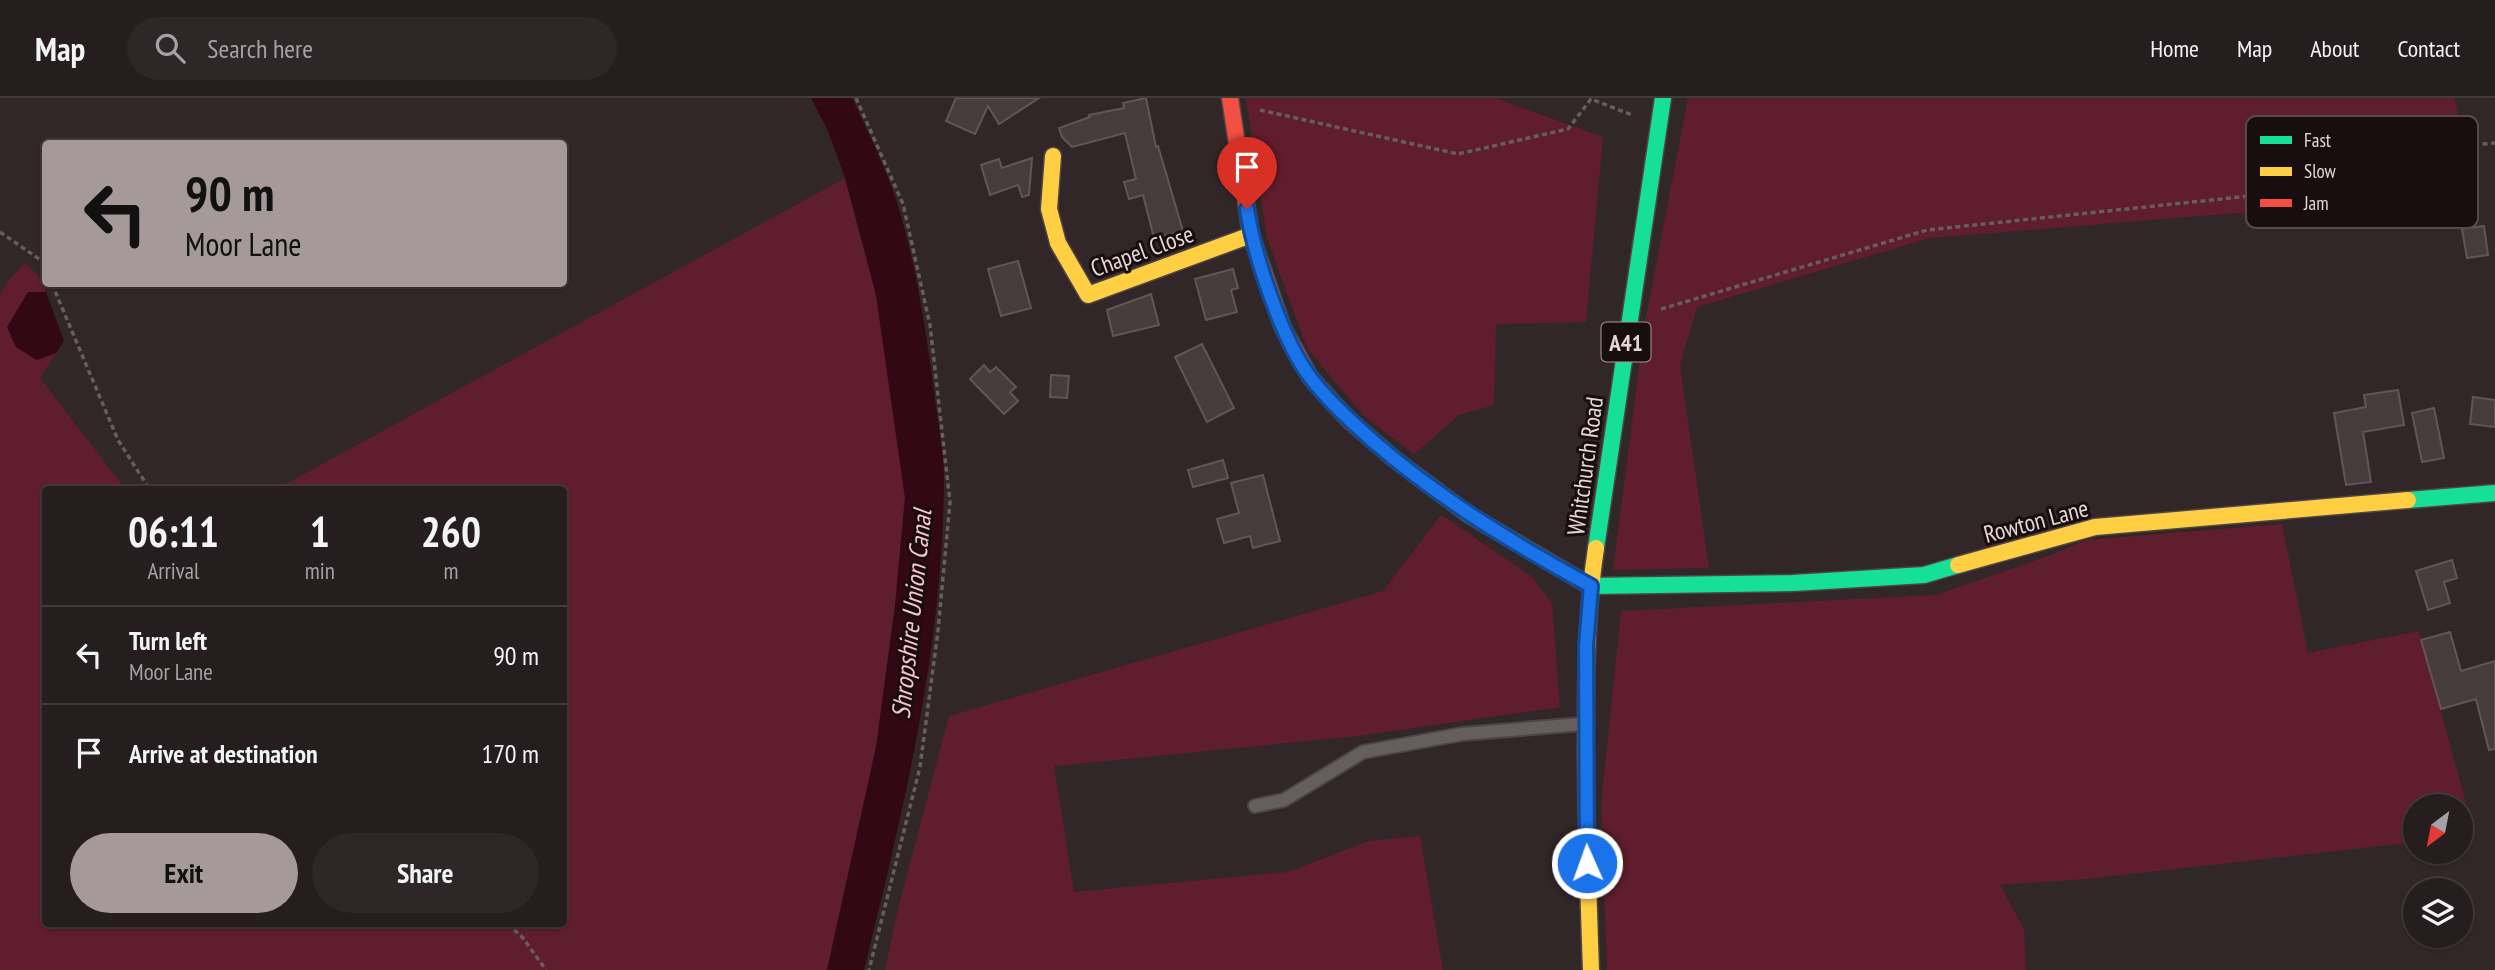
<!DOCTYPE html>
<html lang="en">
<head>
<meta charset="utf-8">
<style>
	body { margin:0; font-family:"PT Sans Narrow",sans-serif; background:#2e2627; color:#f1f3f6; height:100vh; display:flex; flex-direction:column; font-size:26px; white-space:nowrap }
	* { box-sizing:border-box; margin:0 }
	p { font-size:23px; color:#a4a2a4 }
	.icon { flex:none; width:38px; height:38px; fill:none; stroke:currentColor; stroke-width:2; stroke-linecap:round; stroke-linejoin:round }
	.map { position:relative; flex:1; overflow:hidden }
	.details { position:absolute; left:42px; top:388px; width:525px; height:441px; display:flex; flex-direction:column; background:#261d1e; border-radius:7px; box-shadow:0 2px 5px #0004,0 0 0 2px #423b3c }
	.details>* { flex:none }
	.banner { position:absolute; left:42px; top:42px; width:525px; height:147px; border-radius:7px; box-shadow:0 2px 5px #0004,0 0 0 2px #423b3c; background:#a6999a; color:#111; overflow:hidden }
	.needle { width:46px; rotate:212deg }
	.buttons { position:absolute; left:2403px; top:696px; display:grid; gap:14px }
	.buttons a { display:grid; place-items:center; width:70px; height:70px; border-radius:50%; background:#261d1e; box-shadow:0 2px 5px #0004,0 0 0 2px #423b3c; font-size:35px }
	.pin { position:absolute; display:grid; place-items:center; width:60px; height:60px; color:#fff; margin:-72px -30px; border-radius:50% 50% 50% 0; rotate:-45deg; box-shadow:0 0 7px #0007 }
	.pin .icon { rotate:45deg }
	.me { position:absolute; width:77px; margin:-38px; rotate:358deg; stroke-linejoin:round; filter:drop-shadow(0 0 5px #0008) }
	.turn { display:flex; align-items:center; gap:24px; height:147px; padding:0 28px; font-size:32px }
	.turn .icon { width:91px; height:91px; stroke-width:2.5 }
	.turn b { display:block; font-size:49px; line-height:60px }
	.eta { display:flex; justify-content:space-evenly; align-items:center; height:119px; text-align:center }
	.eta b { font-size:42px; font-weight:600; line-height:49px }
	.primary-button { display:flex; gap:14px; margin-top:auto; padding:14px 28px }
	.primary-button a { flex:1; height:80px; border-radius:42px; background:#a6999a; color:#111; font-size:28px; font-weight:600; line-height:80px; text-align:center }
	.primary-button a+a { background:#2e2627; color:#f1f3f6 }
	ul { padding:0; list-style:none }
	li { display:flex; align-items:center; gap:21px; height:98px; padding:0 28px; border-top:2px solid #423b3c }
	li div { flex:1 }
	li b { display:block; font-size:26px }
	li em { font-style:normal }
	header { display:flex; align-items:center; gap:42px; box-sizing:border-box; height:98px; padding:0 35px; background:#261d1e; border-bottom:2px solid #423b3c }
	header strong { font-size:33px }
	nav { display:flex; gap:38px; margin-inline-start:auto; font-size:24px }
	.search { width:490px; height:63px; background:#2e2627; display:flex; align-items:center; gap:18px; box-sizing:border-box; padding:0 24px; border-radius:38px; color:#a4a2a4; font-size:26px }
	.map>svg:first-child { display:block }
	.green { fill:#601d2e }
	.water { fill:#320814 }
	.building { fill:#463c3d; stroke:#605657; stroke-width:2 }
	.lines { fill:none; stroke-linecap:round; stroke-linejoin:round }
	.lane-casing { stroke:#4e4445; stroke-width:16 }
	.fast-casing { stroke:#4e4445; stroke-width:19 }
	.slow-casing { stroke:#4e4445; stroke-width:19 }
	.jam-casing { stroke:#4e4445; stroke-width:19 }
	.path { stroke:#655e5f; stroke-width:3.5; stroke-dasharray:5 3.5; stroke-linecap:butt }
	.lane { stroke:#645e5f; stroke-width:12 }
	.fast { stroke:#16e098; stroke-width:16 }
	.slow { stroke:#ffcf43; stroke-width:16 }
	.jam { stroke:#f24e42; stroke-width:16 }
	.route-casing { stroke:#114b97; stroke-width:18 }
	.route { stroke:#1a73e8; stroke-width:12 }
	.labels { text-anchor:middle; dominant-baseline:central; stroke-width:6; stroke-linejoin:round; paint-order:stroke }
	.shield { fill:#180e10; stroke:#a89a9c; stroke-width:2 }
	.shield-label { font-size:23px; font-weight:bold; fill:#e5d6d8 }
	.street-label { font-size:24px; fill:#e5d6d8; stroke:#180e10 }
	.water-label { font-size:26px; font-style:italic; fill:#f9c5cc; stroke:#180e10 }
	.key { fill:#180e10; stroke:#564a4c; stroke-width:2 }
	.key-label { font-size:19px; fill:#e5d6d8 }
</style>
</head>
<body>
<header>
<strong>Map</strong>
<div class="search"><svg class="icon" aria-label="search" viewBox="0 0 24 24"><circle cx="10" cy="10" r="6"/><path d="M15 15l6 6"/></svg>Search here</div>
<nav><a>Home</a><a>Map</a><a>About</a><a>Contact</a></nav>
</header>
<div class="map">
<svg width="2495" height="872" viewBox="0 0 2495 872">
	<rect width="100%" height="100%" fill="#322728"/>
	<g class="green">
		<polygon points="1246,0 1495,0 1603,39 1586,224 1496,226 1494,307 1459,317 1414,356 1364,318 1307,250 1267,140"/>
		<polygon points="1688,0 2454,0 2465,43 2471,104 2323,108 1930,140 1697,209 1680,267 1709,470 1613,472 1645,224"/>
		<polygon points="845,80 876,197 905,400 895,507 876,649 827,872 0,872 0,197 6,186 25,165 42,181 46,194 28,194 7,229 16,249 36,262 56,255 40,280 126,392 46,392 46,826 564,826 564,392 275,392"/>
		<polygon points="1441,417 1530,477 1552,505 1560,609 1357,638 1054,668 1074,794 1288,774 1369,743 1420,738 1443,872 885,872 898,811 949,618 1383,493"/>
		<polygon points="2282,426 2308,555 2419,533 2474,735 2461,737 2460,709 2415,709 2415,744 2085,781 2000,787 2024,831 2026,872 1607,872 1601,706 1621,513 1936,497 2051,457 2086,442"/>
	</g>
	<g class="water">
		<path d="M811,0H852C869,35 886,70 898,107C916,168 926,231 934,294C937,321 944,350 944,378C944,545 904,710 864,872H827L876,649L895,507L905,400L876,197L845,80L828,33Z"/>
		<polygon points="28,194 46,194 64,243 56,255 37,262 16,249 7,229"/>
	</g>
	<g class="building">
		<polygon points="956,0 1039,0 999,26 988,8 975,36 946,23"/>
		<polygon points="1146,0 1156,49 1158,48 1183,133 1154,140 1143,97 1129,101 1124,84 1136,81 1125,35 1072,49 1062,39 1059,30 1090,19 1089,17 1124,10 1123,5"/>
		<polygon points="1032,60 1029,97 1022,99 1018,87 990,97 981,67 999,61 1002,70"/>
		<polygon points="2484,128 2488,157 2467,160 2462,131"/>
		<polygon points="1018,163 1031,210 1001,218 988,171"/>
		<polygon points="1233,171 1238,190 1231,192 1237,214 1206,222 1195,181"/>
		<polygon points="1151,196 1159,227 1113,238 1107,212"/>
		<polygon points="1202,246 1234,310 1207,324 1175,259"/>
		<polygon points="984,267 990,274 996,269 1016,289 1010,294 1018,303 1004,316 970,281"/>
		<polygon points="1051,277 1069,278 1067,300 1050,299"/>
		<polygon points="2398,292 2404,327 2363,334 2371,384 2346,387 2334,315 2366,309 2364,297"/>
		<polygon points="2473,299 2495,302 2495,329 2470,326"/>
		<polygon points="2434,310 2444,360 2422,364 2412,315"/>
		<polygon points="1223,362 1228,380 1193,389 1188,372"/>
		<polygon points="1263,377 1280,443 1253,450 1250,438 1224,445 1217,421 1239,415 1231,385"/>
		<polygon points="2452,462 2457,480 2444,484 2450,505 2428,512 2416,473"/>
		<polygon points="2450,534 2461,573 2495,563 2495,651 2489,652 2476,601 2441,611 2421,542"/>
	</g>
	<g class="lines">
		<defs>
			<polyline id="lane" points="1255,708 1284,702 1363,654 1462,636 1582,626"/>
			<g id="fast">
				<polyline points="1336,308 1349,322 1393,360 1468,416 1590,488 1793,485 1924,477 1958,467"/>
				<polyline points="2408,402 2495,395"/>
				<polyline points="1596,450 1663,0"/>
			</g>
			<g id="slow">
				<polyline points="1053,58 1049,111 1058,145 1088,197 1251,137"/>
				<polyline points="1958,467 2095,429 2408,402"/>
				<path d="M1591,872C1588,790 1585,708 1586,626C1586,567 1587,509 1596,450"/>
			</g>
			<polyline id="jam" points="1230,0 1251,137 1283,230 1310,279 1336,308"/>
		</defs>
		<use href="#lane" class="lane-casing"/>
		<use href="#fast" class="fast-casing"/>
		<use href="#slow" class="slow-casing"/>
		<use href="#jam" class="jam-casing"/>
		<g class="path">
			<polyline points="856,0 903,106 930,227 950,404 938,533 920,669 869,872"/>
			<polyline points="1260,12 1458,56 1568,31 1591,1 1632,17"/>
			<polyline points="0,134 42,163 46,171"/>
			<polyline points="52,186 118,342 150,392"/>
			<polyline points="1661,211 1927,132 2316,91 2461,48 2495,45"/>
			<polyline points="508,826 523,840 546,872"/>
		</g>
		<use href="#lane" class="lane"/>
		<use href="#fast" class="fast"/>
		<use href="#slow" class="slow"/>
		<use href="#jam" class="jam"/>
	</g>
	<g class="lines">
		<defs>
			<path id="route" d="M1247,111C1254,157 1282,242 1310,279C1328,303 1352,324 1374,344C1440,401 1514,446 1591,488L1586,548L1587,765"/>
		</defs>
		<use href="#route" class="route-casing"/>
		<use href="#route" class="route"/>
	</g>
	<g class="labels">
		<rect class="shield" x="1601.5" y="224.5" width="49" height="39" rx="5"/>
		<g class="shield-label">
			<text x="1626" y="244">A41</text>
		</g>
		<g class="street-label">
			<text transform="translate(1142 153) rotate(-20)">Chapel Close</text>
			<text transform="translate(1585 368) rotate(-82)">Whitchurch Road</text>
			<text transform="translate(2036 423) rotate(-15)">Rowton Lane</text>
		</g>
		<g class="water-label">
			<text transform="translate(911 516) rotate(-84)">Shropshire Union Canal</text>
		</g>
	</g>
	<rect x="2246" y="18" width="232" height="112" rx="10" class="key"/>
	<rect x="2260" y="38" width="32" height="8" fill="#16e098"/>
	<rect x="2260" y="69" width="32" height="9" fill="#ffcf43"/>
	<rect x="2260" y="101" width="32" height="8" fill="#f24e42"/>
	<g class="key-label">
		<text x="2304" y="49">Fast</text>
		<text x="2304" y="80">Slow</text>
		<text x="2304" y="112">Jam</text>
	</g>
</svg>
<div class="buttons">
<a><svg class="needle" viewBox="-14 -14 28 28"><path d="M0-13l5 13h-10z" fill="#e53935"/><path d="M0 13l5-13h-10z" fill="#a4a2a4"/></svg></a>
<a><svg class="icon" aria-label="layers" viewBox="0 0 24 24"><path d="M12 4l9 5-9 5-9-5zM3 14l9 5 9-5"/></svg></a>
</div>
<div class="pin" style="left:1247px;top:111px;background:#d93025"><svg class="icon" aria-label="arrive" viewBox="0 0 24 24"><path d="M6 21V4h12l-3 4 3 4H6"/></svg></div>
<svg class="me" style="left:1587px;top:765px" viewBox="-20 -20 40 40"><circle r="17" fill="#1a73e8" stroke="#fff" stroke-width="3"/><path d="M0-11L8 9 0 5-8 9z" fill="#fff"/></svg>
<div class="banner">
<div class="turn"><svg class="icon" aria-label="left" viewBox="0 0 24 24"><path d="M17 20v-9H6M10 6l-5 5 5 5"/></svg><div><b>90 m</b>Moor Lane</div></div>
</div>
<section class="details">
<div class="eta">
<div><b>06:11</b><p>Arrival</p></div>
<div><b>1</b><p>min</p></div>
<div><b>260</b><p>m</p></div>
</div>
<ul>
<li><svg class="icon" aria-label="left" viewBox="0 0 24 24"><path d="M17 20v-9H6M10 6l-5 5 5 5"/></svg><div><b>Turn left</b><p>Moor Lane</p></div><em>90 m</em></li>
<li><svg class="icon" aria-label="arrive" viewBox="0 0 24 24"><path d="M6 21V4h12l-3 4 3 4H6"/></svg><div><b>Arrive at destination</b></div><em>170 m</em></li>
</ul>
<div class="primary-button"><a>Exit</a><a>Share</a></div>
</section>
</div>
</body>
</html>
